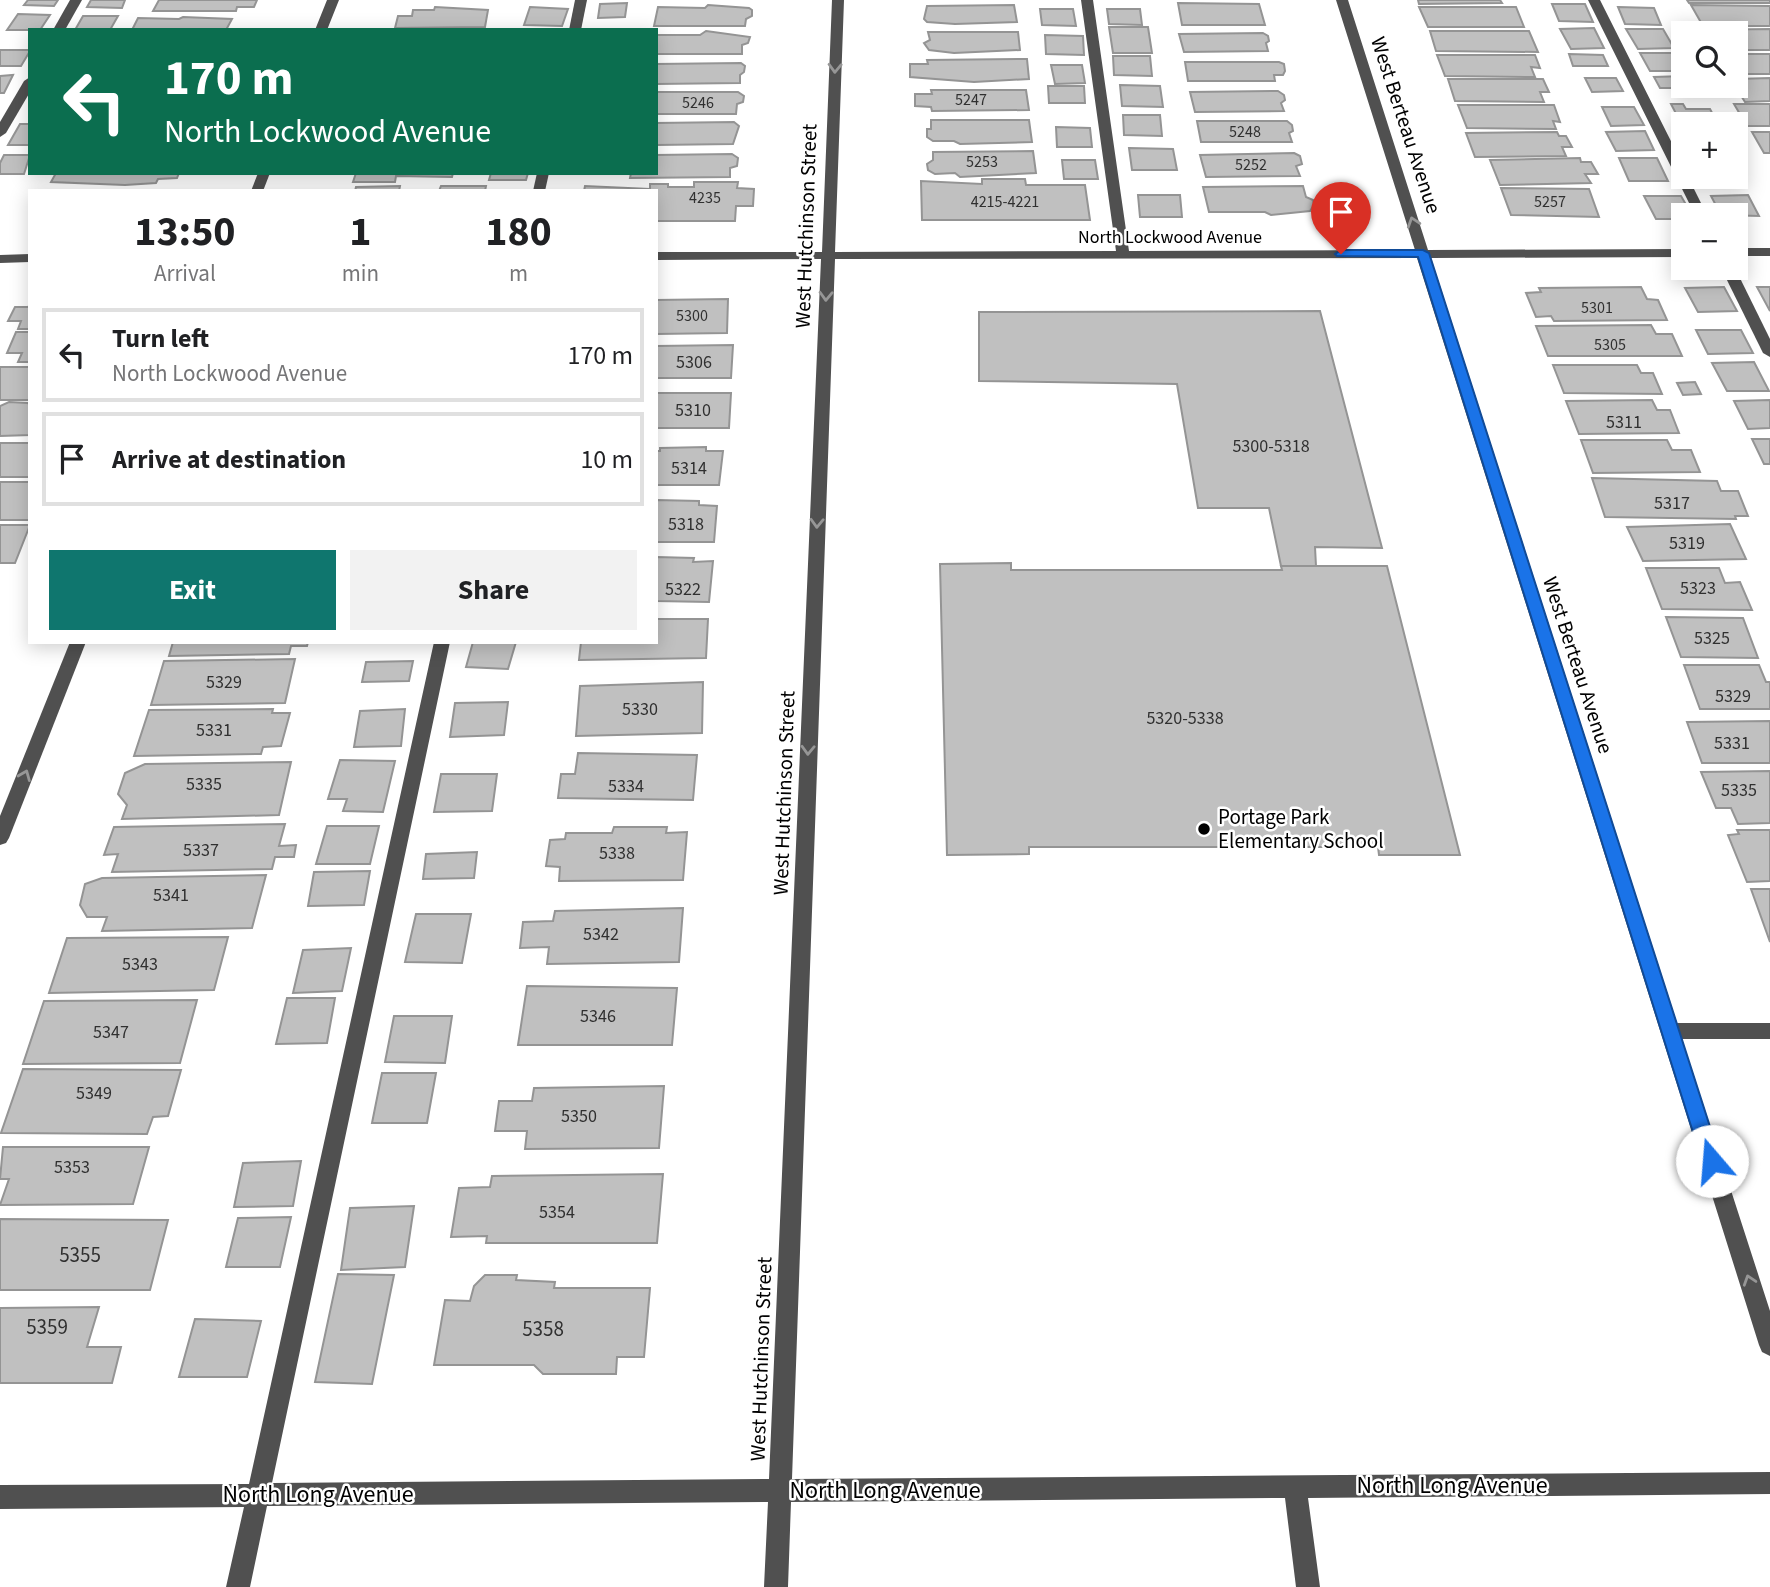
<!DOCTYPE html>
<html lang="en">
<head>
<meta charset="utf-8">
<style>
	body { margin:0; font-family:"Source Sans 3",sans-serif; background:#f2f2f2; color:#202124; height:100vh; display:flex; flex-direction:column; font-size:26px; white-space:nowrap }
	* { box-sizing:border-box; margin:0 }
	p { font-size:23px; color:#757577 }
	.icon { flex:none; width:38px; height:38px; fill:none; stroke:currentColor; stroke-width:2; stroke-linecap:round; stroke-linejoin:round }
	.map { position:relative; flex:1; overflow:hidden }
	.side { position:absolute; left:28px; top:189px; width:630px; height:455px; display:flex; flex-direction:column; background:#fff; border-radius:0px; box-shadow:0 4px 18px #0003 }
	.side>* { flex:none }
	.top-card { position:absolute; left:28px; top:28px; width:630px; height:147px; border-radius:0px; box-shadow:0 4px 18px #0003; background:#0b6e4f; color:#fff; overflow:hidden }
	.tools { position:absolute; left:1671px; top:21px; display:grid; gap:14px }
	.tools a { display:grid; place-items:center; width:77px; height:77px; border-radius:0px; background:#fff; box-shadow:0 4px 18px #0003; font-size:35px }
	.pin { position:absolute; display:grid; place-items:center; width:60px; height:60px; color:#fff; margin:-72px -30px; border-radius:50% 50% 50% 0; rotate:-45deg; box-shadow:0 0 7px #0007 }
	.pin .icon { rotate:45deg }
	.me { position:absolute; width:77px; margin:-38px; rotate:342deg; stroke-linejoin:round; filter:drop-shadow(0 0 5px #0008) }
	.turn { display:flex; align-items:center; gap:24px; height:147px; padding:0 21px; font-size:32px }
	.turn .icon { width:91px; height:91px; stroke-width:2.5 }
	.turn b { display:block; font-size:49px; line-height:60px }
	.eta { display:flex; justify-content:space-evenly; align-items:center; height:119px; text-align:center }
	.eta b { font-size:42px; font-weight:700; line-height:49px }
	.cta { display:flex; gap:14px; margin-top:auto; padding:14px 21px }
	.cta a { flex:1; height:80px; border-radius:0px; background:#0f766e; color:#fff; font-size:28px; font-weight:700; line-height:80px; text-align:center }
	.cta a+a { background:#f2f2f2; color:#202124 }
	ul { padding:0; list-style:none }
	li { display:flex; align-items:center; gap:21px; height:94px; margin:0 14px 10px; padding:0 7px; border:4px solid #e0e0e0; border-radius:0px }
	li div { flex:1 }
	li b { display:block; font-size:26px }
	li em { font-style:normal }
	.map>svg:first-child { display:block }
	.building { fill:#c0c0c0; stroke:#949494; stroke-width:2 }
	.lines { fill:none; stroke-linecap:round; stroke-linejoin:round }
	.minor { fill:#505050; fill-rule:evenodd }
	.oneway { stroke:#969696 }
	.route { fill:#1a73e8; stroke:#114b97; stroke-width:2 }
	.poi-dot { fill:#000; stroke:#fff; stroke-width:2.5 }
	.labels { text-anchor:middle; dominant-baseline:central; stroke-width:5; stroke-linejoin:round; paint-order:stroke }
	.far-number-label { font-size:16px; fill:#303030 }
	.far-street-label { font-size:18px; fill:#000; stroke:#fff }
	.number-label { font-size:18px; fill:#303030 }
	.street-label { font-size:21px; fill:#000; stroke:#fff }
	.poi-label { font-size:21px; fill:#000; stroke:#fff; text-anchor:start }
	.near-number-label { font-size:21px; fill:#303030 }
	.near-street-label { font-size:24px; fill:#000; stroke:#fff }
</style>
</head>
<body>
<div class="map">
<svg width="1770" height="1587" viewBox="0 0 1770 1587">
	<rect width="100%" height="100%" fill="#fff"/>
	<g class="building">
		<polygon points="28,0 58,0 54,6 24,5"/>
		<polygon points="91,0 125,0 122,8 87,7"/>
		<polygon points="159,0 257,0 254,7 237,7 236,11 153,11"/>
		<polygon points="1418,0 1500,0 1502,3 1419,4"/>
		<polygon points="1687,0 1770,0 1770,3 1689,3"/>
		<polygon points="627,3 625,17 598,18 600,4"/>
		<polygon points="1178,3 1259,4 1265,25 1182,25"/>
		<polygon points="1552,4 1585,4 1593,22 1559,21"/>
		<polygon points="708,5 749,8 752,10 752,16 746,19 745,26 654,26 658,7 705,8"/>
		<polygon points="1014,5 1017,22 955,24 927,22 924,19 927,6"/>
		<polygon points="1691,5 1770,6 1770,26 1703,26"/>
		<polygon points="435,7 488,10 485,27 395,28 398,16 412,16 413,10 434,10"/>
		<polygon points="530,7 568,9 562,26 524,25"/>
		<polygon points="1419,7 1516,7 1524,27 1428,27"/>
		<polygon points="1618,7 1654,8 1661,25 1625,24"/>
		<polygon points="1040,9 1073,9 1076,26 1042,25"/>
		<polygon points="1107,9 1140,9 1142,25 1109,24"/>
		<polygon points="18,14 50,15 40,30 7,30"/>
		<polygon points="83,16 118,16 110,30 75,30"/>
		<polygon points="183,17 232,19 226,30 132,30 138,18 179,19"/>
		<polygon points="1109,27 1148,27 1152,53 1113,53"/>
		<polygon points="1594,28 1604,48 1571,49 1560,29"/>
		<polygon points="1626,29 1663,29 1674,48 1638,49"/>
		<polygon points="1770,29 1770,50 1736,50 1736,33 1699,33 1697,30"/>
		<polygon points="706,31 750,37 748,43 742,45 742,54 656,54 656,35 700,35"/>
		<polygon points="1430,31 1529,31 1538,52 1436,51"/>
		<polygon points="928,32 1018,32 1020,50 954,53 929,50 924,43 930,40"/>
		<polygon points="1263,33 1268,36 1269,41 1266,43 1268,51 1184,52 1179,34"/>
		<polygon points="1045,35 1083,36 1084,55 1046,54"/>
		<polygon points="0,50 30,50 30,51 21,66 0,66"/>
		<polygon points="1640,53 1676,53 1684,71 1650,71"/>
		<polygon points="1569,54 1603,55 1608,66 1573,66"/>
		<rect x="1736" y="54" width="34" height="20"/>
		<polygon points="1437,55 1535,55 1540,68 1531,67 1535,77 1445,76"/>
		<polygon points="1113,56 1150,56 1152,76 1114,75"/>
		<polygon points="1027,59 1029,79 974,82 910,77 910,64 928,64 927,60"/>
		<polygon points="1185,62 1279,62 1284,64 1285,71 1283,75 1274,75 1275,81 1188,81"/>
		<polygon points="741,63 745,66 744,72 740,75 740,83 656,84 656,64"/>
		<polygon points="1051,65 1082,65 1085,83 1055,84"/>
		<polygon points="13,75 4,93 0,93 0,76"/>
		<polygon points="1684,76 1684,86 1695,88 1660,88 1654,77"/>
		<polygon points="1585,78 1616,78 1623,91 1592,92"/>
		<polygon points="1770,78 1770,101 1745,102 1735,86 1736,79"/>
		<polygon points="1448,79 1543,79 1549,92 1540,92 1544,102 1455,101"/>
		<polygon points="1120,85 1160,86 1163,107 1122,106"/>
		<polygon points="1048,86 1084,86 1085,103 1049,103"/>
		<polygon points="931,90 1026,90 1029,110 932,111 931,107 915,106 915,94 932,94"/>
		<polygon points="1278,91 1284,95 1285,100 1281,103 1284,111 1195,112 1190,92"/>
		<polygon points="656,92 738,92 744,96 743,102 737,104 736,114 656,114"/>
		<polygon points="1671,104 1683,104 1686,109 1710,109 1718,124 1682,125"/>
		<polygon points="1734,104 1770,104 1770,126 1747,126"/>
		<polygon points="1458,105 1554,105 1560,122 1553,121 1556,129 1467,128"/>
		<polygon points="1602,107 1634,107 1644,125 1611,126"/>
		<polygon points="1123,115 1160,115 1162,136 1124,135"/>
		<polygon points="931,120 1029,120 1032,142 960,144 954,141 933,141 927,137 927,129 931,129"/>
		<polygon points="1197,121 1287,121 1292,125 1293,131 1289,133 1292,142 1201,142"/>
		<polygon points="734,122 739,126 733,144 656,145 656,123"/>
		<polygon points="20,124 30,124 30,145 8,145"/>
		<polygon points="1056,127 1090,128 1092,147 1057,147"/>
		<polygon points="1645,131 1654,150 1616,151 1606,132"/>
		<polygon points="1557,132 1559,136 1566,136 1572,147 1562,147 1566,156 1475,157 1466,133"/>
		<polygon points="1752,132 1770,132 1770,153 1764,153"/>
		<polygon points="1129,148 1173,149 1177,170 1132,170"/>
		<polygon points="1033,151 1036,173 960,177 955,173 935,174 928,170 927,164 933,160 933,152"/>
		<polygon points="1294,153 1300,156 1302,164 1296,166 1300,176 1206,177 1200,155"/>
		<polygon points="732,154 738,158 737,166 730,168 730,177 630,178 631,173 656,173 656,155"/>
		<polygon points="4,155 30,155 24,174 0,174 0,163"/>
		<polygon points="1580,158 1581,162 1591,162 1598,174 1585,174 1591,183 1500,185 1490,160"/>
		<polygon points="1619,158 1657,158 1668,181 1629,181"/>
		<polygon points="1062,160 1095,160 1098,179 1064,179"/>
		<polygon points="1736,164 1744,179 1703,177 1736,177"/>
		<polygon points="56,173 179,173 177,178 158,179 156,183 125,185 51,182"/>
		<polygon points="356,173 453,173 452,177 396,176 395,182 353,182"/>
		<polygon points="491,173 528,173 526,180 489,180"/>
		<polygon points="982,179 1025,179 1026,185 1085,185 1090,220 922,220 921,181 982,184"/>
		<polygon points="694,182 738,182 737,188 754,189 753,206 736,206 735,221 656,221 656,191 584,191 585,186 650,189 650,184 668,184 668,187 694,187"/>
		<polygon points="400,186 399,191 355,191 356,187"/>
		<polygon points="441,186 486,186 485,191 439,191"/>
		<polygon points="1303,186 1306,197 1313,200 1314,205 1310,211 1271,215 1265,212 1209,212 1203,187"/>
		<polygon points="1501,188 1589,189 1599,217 1511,215"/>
		<polygon points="1138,195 1180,195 1182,217 1140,217"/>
		<polygon points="1748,195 1759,216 1721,215 1711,196"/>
		<polygon points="1644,196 1681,196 1692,215 1684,215 1684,219 1656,219"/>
		<polygon points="1641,287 1647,299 1658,300 1667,320 1554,321 1551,316 1536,317 1526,293 1541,292 1539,288"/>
		<polygon points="1724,287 1737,311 1698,312 1685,288"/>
		<polygon points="1757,287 1770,287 1770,311"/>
		<polygon points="728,299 727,333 656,334 656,300"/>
		<polygon points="30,305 30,329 18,329 21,321 8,321 15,307 28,307"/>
		<polygon points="1320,311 1382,548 1315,547 1316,566 1281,566 1269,508 1198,508 1177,384 979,381 979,312"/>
		<polygon points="1651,325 1656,334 1672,334 1682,356 1548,356 1536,326"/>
		<polygon points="1696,330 1741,330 1753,353 1708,354"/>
		<polygon points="16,332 30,332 30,362 18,362 22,353 7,353"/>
		<polygon points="733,345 731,378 656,378 656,346"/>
		<polygon points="1754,362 1769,391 1727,391 1712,363"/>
		<polygon points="1553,365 1637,365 1641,373 1653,373 1662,394 1564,393"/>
		<rect x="0" y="367" width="30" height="33"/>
		<polygon points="1695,382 1701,394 1683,395 1677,383"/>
		<polygon points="656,393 731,393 729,428 656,428"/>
		<polygon points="1652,400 1657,410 1670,410 1679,433 1579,434 1566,401"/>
		<polygon points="1770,400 1770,428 1748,429 1734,401"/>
		<polygon points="9,402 28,403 30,406 30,435 0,436 0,406"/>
		<polygon points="1752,439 1770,439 1770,464 1764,464"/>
		<polygon points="1581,440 1667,440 1672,450 1691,450 1700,472 1593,473"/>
		<rect x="0" y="443" width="30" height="34"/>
		<polygon points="706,447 706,451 723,451 719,485 656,485 656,451 660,451 660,448"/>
		<polygon points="1592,478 1717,481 1721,491 1738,491 1748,516 1735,516 1736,519 1605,517"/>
		<rect x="0" y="482" width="30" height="38"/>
		<polygon points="656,500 699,501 699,505 717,506 714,542 656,542"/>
		<polygon points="1730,524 1746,559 1643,561 1627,527"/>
		<polygon points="0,525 30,525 15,563 0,563"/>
		<polygon points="656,557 694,558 693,562 713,561 709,602 656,601"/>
		<polygon points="1011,563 1011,570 1282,570 1281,566 1387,566 1460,855 1379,855 1378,847 1029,847 1029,854 947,855 940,564"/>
		<polygon points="1646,568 1719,568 1725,583 1740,582 1752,610 1662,609"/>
		<polygon points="1666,617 1743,618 1758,658 1681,657"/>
		<polygon points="656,619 708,619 706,658 579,660 581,642 656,642"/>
		<polygon points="173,642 308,642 307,646 291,646 289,654 169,656"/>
		<polygon points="473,642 516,642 508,669 466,667"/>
		<polygon points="295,659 285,703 151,705 164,661"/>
		<polygon points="413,661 409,681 362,682 366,662"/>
		<polygon points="1684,665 1759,665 1766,682 1770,682 1770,709 1700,709"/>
		<polygon points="703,682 702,733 576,736 580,686"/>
		<polygon points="508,702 504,735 450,737 455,703"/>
		<polygon points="273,709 272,713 290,713 281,746 263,747 261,754 134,756 149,710"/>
		<polygon points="405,709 401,746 354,747 360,711"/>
		<polygon points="1770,721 1770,763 1702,763 1687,722"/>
		<polygon points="578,753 697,755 693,800 558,798 561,774 575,774"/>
		<polygon points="340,760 395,761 383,812 343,811 347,799 328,799"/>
		<polygon points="291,762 279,815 122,819 127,805 118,794 125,773 145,764"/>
		<polygon points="1770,771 1770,823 1738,824 1731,808 1716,808 1701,772"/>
		<polygon points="441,774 497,774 492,811 434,812"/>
		<polygon points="285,824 279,846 296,845 294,857 275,857 272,869 112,872 118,854 104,855 114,827"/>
		<polygon points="327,826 379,826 370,864 316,864"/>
		<polygon points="614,827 667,827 666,833 687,832 683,880 559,881 560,867 546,866 550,840 565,839 566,833 612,833"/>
		<polygon points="1737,830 1770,830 1770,881 1747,882 1728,835 1739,834"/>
		<polygon points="477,852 474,878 423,879 426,854"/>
		<polygon points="370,871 364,905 308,906 314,872"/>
		<polygon points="266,875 252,928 102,931 107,917 87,917 80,905 85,884 102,878"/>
		<polygon points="1751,889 1770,889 1770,942"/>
		<polygon points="683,908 679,962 547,964 549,947 520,948 523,922 553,921 555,911"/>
		<polygon points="416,914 471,914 462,963 405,962"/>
		<polygon points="228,937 214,990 49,993 67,938"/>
		<polygon points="351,948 342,991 293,993 303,950"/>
		<polygon points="527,986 677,988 672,1045 518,1045"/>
		<polygon points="287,998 335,998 327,1043 276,1044"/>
		<polygon points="197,1000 180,1063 23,1064 44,1001"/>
		<polygon points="394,1016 452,1016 445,1063 385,1062"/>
		<polygon points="23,1069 181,1070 168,1116 153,1117 147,1134 1,1133"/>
		<polygon points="382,1073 436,1073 427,1123 372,1123"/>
		<polygon points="664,1086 659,1148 525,1149 527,1131 495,1131 499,1101 532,1101 534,1088"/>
		<polygon points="3,1147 149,1147 133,1204 0,1205 9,1179 0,1179"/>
		<polygon points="301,1161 293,1206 234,1207 243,1163"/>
		<polygon points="663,1174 657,1243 486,1243 487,1236 451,1237 459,1188 490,1187 492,1176"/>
		<polygon points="414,1206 405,1267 341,1270 350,1208"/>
		<polygon points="291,1217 280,1267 226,1267 238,1218"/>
		<polygon points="0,1219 168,1220 150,1290 0,1290"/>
		<polygon points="338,1274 394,1275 372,1384 315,1382"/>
		<polygon points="485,1275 517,1275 516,1280 555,1282 554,1288 650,1288 644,1357 617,1357 616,1374 543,1374 534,1365 434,1365 445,1300 470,1301 474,1286"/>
		<polygon points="99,1307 87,1347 121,1347 112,1383 0,1383 0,1308"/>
		<polygon points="195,1319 261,1321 247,1377 179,1377"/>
	</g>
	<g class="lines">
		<g class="minor">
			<polygon points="70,0 82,0 65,30 53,30"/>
			<polygon points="327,0 339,0 327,30 315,30"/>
			<polygon points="575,0 587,0 581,30 569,30"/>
			<polygon points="832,0 844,0 835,252 1116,251 1081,0 1093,0 1129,251 1415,250 1336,0 1348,0 1428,250 1684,249 1684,257 1431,258 1677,1023 1770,1023 1770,1039 1682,1039 1770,1311 1770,1356 1762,1352 1759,1345 1417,258 835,259 792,1479 1770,1472 1770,1494 1308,1498 1320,1587 1296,1587 1285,1498 791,1502 788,1587 764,1587 768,1502 267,1506 250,1587 226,1587 244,1507 0,1509 0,1485 249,1484 434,642 450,642 272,1483 769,1479 821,259 656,260 656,252 822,252"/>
			<polygon points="1588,0 1600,0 1684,167 1684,177 1688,177 1707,215 1695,215"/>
			<polygon points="30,77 30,92 6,133 0,137 0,122 24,81"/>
			<polygon points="258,173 270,173 263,191 251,191"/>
			<polygon points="537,173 549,173 545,191 533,191"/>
			<rect x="1736" y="248" width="34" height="8"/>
			<polygon points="30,254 30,262 0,263 0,255"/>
			<polygon points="1721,268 1735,268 1770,339 1770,357 1763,353"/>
			<polygon points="70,642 86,642 9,838 6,843 0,845 0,816"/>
		</g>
	</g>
	<defs><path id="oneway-chevron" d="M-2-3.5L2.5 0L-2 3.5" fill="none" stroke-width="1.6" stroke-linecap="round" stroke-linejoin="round" transform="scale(1.75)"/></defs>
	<g class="oneway">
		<use href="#oneway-chevron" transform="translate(835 68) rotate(92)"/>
		<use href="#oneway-chevron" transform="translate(1413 222) rotate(-108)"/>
		<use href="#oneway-chevron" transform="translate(826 296) rotate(92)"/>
		<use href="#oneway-chevron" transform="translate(817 523) rotate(92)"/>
		<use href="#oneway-chevron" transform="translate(808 750) rotate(92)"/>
		<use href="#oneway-chevron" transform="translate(25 775) rotate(-68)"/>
		<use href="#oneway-chevron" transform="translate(1749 1280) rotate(-108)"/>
	</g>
	<polygon class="route" points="1341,250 1423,250 1429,253 1721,1161 1718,1167 1712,1170 1705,1167 1702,1161 1418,257 1337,256 1335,254"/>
	<circle class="poi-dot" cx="1204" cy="829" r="7"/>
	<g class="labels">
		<g class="far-number-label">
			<text x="971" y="100">5247</text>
			<text x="698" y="103">5246</text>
			<text x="1245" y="132">5248</text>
			<text x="982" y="162">5253</text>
			<text x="1251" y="165">5252</text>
			<text x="705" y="198">4235</text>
			<text x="1005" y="202">4215-4221</text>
			<text x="1550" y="202">5257</text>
			<text x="1597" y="308">5301</text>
			<text x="692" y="316">5300</text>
			<text x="1610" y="345">5305</text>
		</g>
		<g class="far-street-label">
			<text x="1170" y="237">North Lockwood Avenue</text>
		</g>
		<g class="number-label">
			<text x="694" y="362">5306</text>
			<text x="693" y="410">5310</text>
			<text x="1624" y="422">5311</text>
			<text x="1271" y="446">5300-5318</text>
			<text x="689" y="468">5314</text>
			<text x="1672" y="503">5317</text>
			<text x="686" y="524">5318</text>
			<text x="1687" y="543">5319</text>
			<text x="1698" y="588">5323</text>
			<text x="683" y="589">5322</text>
			<text x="1712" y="638">5325</text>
			<text x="224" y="682">5329</text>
			<text x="1733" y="696">5329</text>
			<text x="640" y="709">5330</text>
			<text x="1185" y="718">5320-5338</text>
			<text x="214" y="730">5331</text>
			<text x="1732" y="743">5331</text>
			<text x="204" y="784">5335</text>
			<text x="626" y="786">5334</text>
			<text x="1739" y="790">5335</text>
			<text x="201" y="850">5337</text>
			<text x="617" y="853">5338</text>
			<text x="171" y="895">5341</text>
			<text x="601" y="934">5342</text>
			<text x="140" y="964">5343</text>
			<text x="598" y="1016">5346</text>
			<text x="111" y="1032">5347</text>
			<text x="94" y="1093">5349</text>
			<text x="579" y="1116">5350</text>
			<text x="72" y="1167">5353</text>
			<text x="557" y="1212">5354</text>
		</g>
		<g class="street-label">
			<text transform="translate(1406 125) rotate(72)">West Berteau Avenue</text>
			<text transform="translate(806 226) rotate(-88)">West Hutchinson Street</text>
			<text transform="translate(1578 665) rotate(72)">West Berteau Avenue</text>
			<text transform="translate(784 793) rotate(-88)">West Hutchinson Street</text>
			<text transform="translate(761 1359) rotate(-88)">West Hutchinson Street</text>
		</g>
		<g class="poi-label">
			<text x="1218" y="817">Portage Park<tspan x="1218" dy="24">Elementary School</tspan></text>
		</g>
		<g class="near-number-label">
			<text x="80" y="1255">5355</text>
			<text x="47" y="1327">5359</text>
			<text x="543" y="1329">5358</text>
		</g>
		<g class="near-street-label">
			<text x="1452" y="1485">North Long Avenue</text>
			<text x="885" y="1490">North Long Avenue</text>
			<text x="318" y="1494">North Long Avenue</text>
		</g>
	</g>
</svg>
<div class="tools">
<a><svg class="icon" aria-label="search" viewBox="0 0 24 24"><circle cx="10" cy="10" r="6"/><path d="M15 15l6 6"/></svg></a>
<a>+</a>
<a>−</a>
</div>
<div class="pin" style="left:1341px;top:254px;background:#d93025"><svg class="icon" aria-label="arrive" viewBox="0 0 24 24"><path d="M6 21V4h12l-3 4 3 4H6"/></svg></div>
<svg class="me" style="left:1712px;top:1161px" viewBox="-20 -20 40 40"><circle r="19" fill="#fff"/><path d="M0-13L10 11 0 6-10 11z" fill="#1a73e8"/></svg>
<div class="top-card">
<div class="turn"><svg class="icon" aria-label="left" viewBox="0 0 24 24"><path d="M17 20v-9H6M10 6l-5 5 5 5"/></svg><div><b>170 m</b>North Lockwood Avenue</div></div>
</div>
<section class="side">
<div class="eta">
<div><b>13:50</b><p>Arrival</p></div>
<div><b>1</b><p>min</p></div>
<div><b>180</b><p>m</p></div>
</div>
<ul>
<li><svg class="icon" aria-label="left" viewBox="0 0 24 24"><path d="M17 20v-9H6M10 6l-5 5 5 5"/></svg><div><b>Turn left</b><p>North Lockwood Avenue</p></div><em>170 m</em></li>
<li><svg class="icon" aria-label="arrive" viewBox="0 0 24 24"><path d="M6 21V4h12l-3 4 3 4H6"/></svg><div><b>Arrive at destination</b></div><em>10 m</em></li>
</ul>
<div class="cta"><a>Exit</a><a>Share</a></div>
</section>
</div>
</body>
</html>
